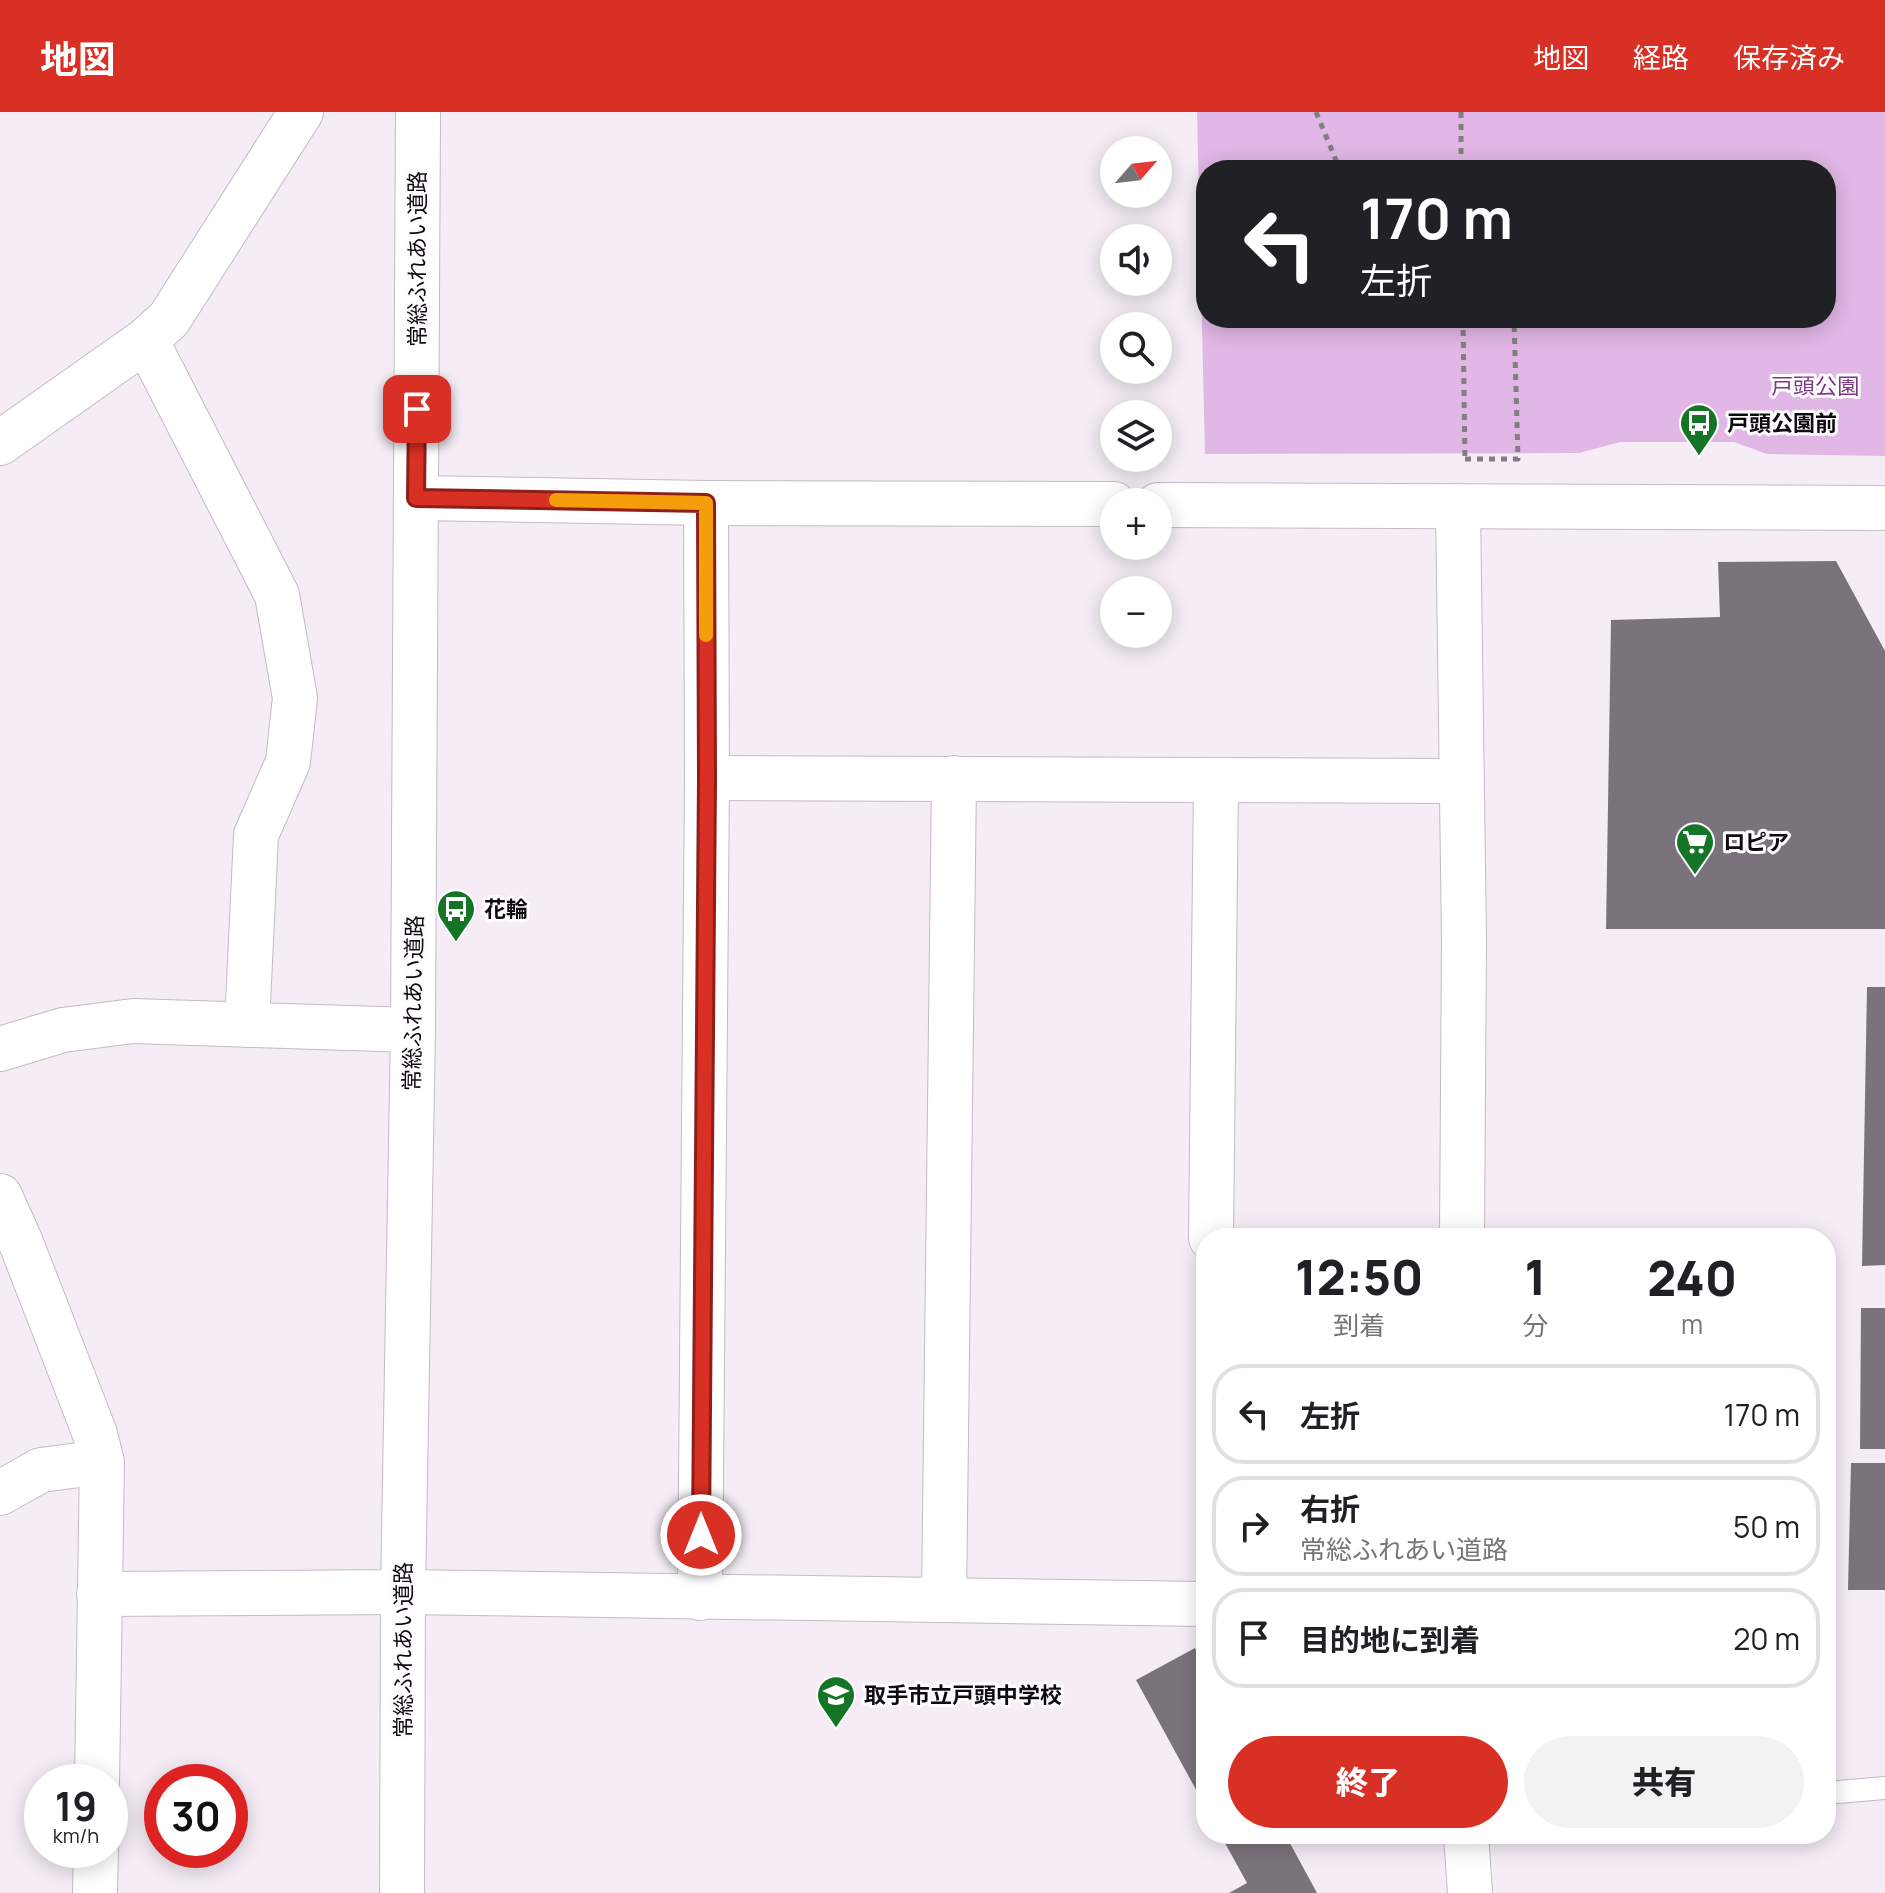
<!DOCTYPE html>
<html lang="ja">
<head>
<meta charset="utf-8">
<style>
	body { margin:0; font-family:Manrope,"Noto Sans JP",sans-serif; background:#f2f2f2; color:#202124; height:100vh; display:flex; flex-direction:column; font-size:30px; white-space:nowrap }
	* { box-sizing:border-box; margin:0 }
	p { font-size:26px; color:#757577 }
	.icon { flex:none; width:44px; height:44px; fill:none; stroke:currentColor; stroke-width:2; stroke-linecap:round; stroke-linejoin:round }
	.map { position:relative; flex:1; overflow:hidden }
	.details { position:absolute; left:1196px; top:1116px; width:640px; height:616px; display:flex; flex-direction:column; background:#fff; border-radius:32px; box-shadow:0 4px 20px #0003 }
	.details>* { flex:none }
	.guide { position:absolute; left:1196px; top:48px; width:640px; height:168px; border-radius:32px; box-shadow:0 4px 20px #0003; background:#202124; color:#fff; overflow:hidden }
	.needle { width:52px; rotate:62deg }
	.controls { position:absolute; left:1100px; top:24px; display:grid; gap:16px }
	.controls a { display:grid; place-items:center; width:72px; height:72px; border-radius:50%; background:#fff; box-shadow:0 4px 20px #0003; font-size:40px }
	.speed { position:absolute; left:24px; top:1652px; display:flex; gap:16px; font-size:40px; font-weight:700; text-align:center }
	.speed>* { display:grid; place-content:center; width:104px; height:104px; border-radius:50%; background:#fff; box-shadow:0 4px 20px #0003; line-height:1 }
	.speed small { font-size:20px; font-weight:400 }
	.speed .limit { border:12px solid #d22; background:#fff; color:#111 }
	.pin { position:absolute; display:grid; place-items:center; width:68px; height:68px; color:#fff; margin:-34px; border-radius:16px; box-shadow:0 4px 12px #0006 }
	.me { position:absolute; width:88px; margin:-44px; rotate:0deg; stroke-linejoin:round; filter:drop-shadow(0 0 6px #0008) }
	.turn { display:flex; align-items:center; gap:28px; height:168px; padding:0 32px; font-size:36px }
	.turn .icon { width:104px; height:104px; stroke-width:2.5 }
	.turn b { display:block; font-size:56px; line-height:68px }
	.eta { display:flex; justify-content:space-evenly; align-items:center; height:136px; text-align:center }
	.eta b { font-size:48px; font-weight:800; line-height:56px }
	.button { display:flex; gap:16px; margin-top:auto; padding:16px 32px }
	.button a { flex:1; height:92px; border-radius:48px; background:#d93025; color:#fff; font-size:32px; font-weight:800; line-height:92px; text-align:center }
	.button a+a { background:#f2f2f2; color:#202124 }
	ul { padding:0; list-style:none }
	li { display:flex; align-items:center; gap:24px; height:100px; margin:0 16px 12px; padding:0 16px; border:4px solid #e0e0e0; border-radius:32px }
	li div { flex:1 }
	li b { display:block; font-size:30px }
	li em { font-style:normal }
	header { display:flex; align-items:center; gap:48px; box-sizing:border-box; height:112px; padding:0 40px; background:#d93025; color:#fff }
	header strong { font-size:38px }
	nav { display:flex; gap:44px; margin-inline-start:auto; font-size:28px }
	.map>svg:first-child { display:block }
	.green { fill:#e1b7e5; fill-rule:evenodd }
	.building { fill:#7b737c }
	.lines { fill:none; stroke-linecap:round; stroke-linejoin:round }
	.service-casing { stroke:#c3bbc4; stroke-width:24 }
	.minor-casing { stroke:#c3bbc4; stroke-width:46 }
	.tertiary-casing { stroke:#c3bbc4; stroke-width:46 }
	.path { stroke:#847e84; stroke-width:5; stroke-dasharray:6 6; stroke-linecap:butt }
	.service { stroke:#fff; stroke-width:22 }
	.minor { stroke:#fff; stroke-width:44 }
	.tertiary { stroke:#fff; stroke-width:44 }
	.route-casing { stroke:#8d1f18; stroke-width:20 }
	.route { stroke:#d93025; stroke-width:14 }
	.slow { stroke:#f59e0b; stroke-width:14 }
	.labels { text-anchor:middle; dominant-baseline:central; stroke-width:6; stroke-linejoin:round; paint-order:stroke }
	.street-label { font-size:22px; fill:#0e0b0e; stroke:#fefcfe }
	.park-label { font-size:22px; fill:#793a81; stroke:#fefcfe }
	.poi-label { font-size:22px; font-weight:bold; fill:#0e0b0e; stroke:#fefcfe; text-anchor:start }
</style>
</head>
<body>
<header>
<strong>地図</strong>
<nav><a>地図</a><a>経路</a><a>保存済み</a></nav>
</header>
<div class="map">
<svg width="1885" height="1781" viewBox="0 0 1885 1781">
	<rect width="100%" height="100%" fill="#f5ecf6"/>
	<path class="green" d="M1197,0H1885V344L1767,342L1734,330H1620L1579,341L1205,342ZM1206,58H1826V206H1206Z"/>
	<g class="building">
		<polygon points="1836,449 1885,539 1885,817 1606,817 1611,508 1720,505 1718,450"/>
		<polygon points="1867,875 1885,875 1885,1153 1862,1154"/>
		<polygon points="1861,1196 1885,1196 1885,1337 1860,1337"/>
		<polygon points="1851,1351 1885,1351 1885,1478 1848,1478"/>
		<polygon points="1195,1536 1206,1557 1206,1696 1136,1568"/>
		<polygon points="1220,1722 1285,1722 1317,1781 1229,1781 1247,1771"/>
	</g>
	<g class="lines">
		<defs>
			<polyline id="service" points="1826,1681 1885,1676"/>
			<g id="minor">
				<polyline points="146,228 277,483 295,586 288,650 256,723 247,913"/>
				<polyline points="0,331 146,228 169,207 301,0"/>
				<polyline points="1458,394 1464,827 1462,1126"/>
				<polyline points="707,666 1462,669"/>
				<polyline points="0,937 63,918 133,909 413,918"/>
				<polyline points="0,1084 21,1131 95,1322 102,1350 97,1670"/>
				<polyline points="1211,1126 1216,668"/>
				<polyline points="0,1381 41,1358 102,1350"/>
				<polyline points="99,1482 403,1480 1206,1492"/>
				<polyline points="700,1486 707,666 706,391"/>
				<polyline points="944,1487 954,666"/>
				<polyline points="1466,1722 1470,1781"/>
				<polyline points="95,1781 96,1738"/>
			</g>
			<g id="tertiary">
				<polyline points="416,386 706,391 1114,392"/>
				<polyline points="1158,393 1885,396"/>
				<polyline points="402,1781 403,1480 413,918 418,0"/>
			</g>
		</defs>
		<use href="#service" class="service-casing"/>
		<use href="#minor" class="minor-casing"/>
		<use href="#tertiary" class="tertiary-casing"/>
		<g class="path">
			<polyline points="1316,0 1340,58"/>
			<polyline points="1461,0 1461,58"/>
			<polyline points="1463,206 1465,349"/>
			<polyline points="1465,347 1518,347 1514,206"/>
		</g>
		<use href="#service" class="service"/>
		<use href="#minor" class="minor"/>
		<use href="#tertiary" class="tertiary"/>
	</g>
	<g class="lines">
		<defs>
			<polyline id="route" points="417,297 416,386 706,391 707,666 701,1423"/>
		</defs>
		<use href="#route" class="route-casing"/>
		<use href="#route" class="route"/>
		<polyline class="slow" points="556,388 706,391 706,523"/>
	</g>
	<defs>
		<symbol id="bus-pin" viewBox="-11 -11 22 30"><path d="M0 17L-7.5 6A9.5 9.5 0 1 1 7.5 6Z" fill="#137525" stroke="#fefcfe"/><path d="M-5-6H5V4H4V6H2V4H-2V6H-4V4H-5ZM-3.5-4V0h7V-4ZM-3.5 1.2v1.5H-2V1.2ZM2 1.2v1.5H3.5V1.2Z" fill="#fff"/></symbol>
		<symbol id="supermarket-pin" viewBox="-11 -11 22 30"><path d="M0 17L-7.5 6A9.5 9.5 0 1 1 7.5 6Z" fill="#137525" stroke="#fefcfe"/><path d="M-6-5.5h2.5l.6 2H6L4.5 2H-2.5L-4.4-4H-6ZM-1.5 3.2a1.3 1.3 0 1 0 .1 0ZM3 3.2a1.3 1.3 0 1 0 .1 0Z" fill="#fff"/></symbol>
		<symbol id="school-pin" viewBox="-11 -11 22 30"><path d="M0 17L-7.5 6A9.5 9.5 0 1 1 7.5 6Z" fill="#137525" stroke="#fefcfe"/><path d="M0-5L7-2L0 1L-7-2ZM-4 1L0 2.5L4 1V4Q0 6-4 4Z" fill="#fff"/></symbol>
	</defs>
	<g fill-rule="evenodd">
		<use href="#bus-pin" x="1677" y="289" width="44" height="60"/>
		<use href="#supermarket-pin" x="1673" y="708" width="44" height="60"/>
		<use href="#bus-pin" x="434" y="775" width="44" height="60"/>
		<use href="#school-pin" x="814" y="1561" width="44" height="60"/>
	</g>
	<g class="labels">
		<g class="street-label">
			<text transform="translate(417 147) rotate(-90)">常総ふれあい道路</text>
			<text transform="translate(413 891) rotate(-89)">常総ふれあい道路</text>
			<text transform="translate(403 1538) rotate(-90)">常総ふれあい道路</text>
		</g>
		<g class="park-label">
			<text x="1815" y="274">戸頭公園</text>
		</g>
		<g class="poi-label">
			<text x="1727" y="311">戸頭公園前</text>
			<text x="1723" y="730">ロピア</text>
			<text x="484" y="797">花輪</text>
			<text x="864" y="1583">取手市立戸頭中学校</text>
		</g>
	</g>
</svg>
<div class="controls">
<a><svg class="needle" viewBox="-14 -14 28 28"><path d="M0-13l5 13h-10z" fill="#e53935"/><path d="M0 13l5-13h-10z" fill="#757577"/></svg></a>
<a><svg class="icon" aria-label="sound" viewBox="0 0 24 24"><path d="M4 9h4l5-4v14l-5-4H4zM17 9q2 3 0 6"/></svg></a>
<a><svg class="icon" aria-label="search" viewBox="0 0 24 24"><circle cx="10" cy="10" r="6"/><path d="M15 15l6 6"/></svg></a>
<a><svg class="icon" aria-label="layers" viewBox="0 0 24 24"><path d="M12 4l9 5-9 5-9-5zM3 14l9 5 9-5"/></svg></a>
<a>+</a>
<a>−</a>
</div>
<div class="speed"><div>19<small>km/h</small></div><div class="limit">30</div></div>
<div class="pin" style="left:417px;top:297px;background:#d93025"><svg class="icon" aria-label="arrive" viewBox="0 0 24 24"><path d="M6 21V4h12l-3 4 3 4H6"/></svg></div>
<svg class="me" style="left:701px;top:1423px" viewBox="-20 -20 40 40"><circle r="17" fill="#d93025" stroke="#fff" stroke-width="3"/><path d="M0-11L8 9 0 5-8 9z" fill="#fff"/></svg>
<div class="guide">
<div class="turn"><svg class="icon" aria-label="left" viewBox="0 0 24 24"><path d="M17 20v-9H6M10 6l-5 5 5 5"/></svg><div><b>170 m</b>左折</div></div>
</div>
<section class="details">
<div class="eta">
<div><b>12:50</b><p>到着</p></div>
<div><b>1</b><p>分</p></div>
<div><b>240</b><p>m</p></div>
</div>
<ul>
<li><svg class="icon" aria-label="left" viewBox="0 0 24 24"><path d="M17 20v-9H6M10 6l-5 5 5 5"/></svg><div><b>左折</b></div><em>170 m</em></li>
<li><svg class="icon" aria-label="right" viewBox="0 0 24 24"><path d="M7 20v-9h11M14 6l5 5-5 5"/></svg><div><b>右折</b><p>常総ふれあい道路</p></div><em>50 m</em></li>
<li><svg class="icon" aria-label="arrive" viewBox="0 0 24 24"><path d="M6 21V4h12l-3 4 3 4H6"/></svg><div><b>目的地に到着</b></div><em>20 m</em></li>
</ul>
<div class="button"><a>終了</a><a>共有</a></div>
</section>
</div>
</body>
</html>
